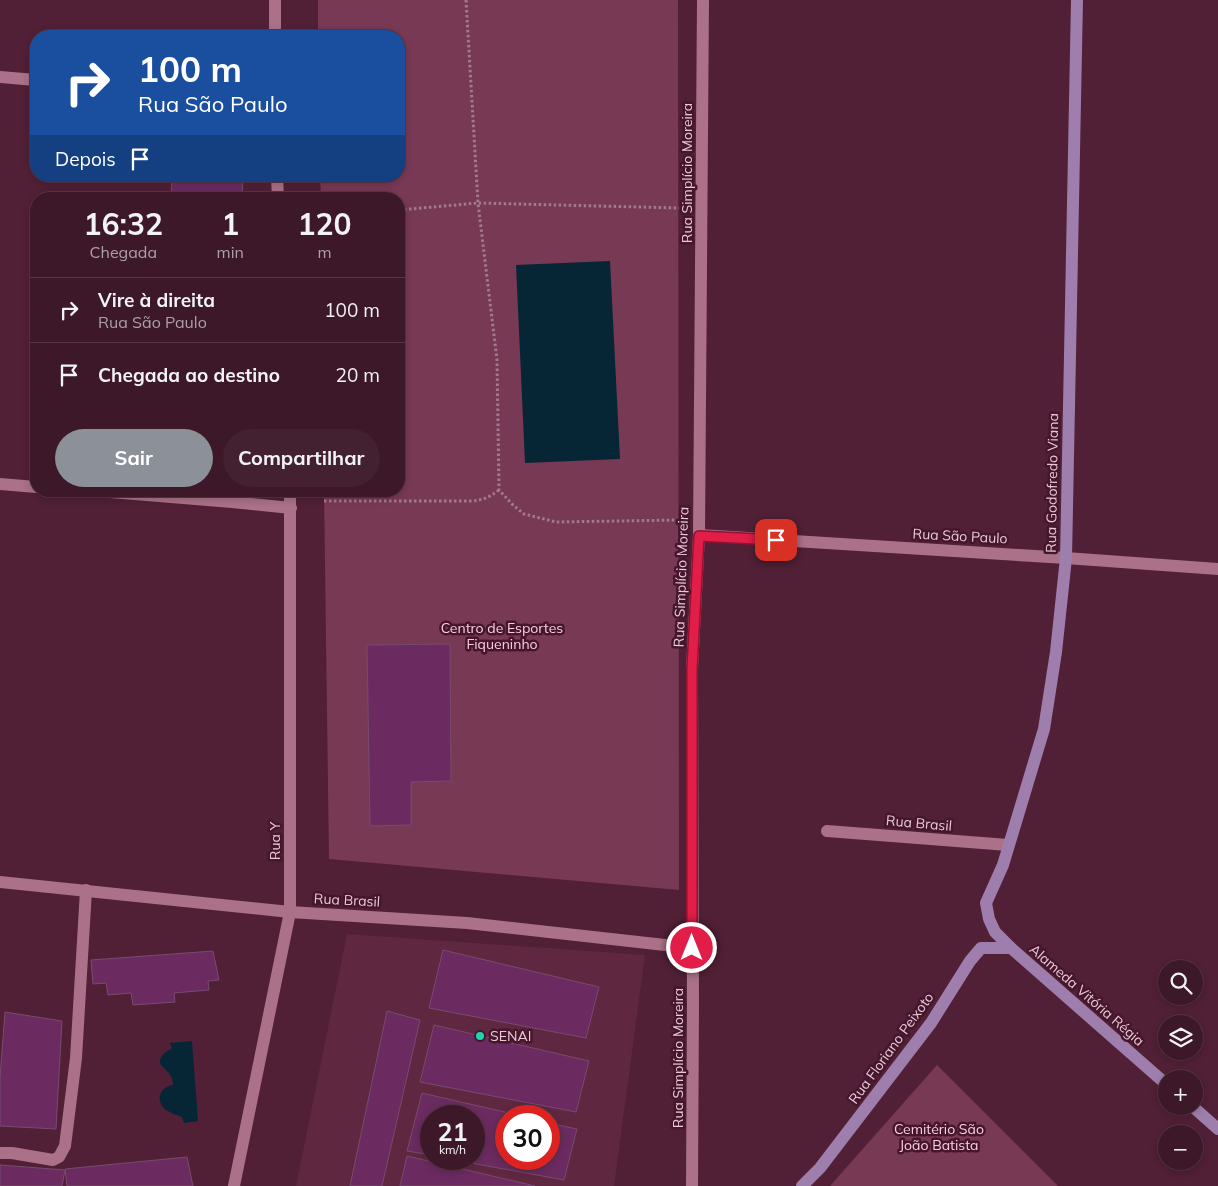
<!DOCTYPE html>
<html lang="pt">
<head>
<meta charset="utf-8">
<style>
	body { margin:0; font-family:Mulish,sans-serif; background:#442130; color:#f1f3f6; height:100vh; display:flex; flex-direction:column; font-size:19px; white-space:nowrap }
	* { box-sizing:border-box; margin:0 }
	p { font-size:16px; color:#ada0a8 }
	.icon { flex:none; width:28px; height:28px; fill:none; stroke:currentColor; stroke-width:2; stroke-linecap:round; stroke-linejoin:round }
	.map { position:relative; flex:1; overflow:hidden }
	.side { position:absolute; left:30px; top:192px; width:375px; height:305px; display:flex; flex-direction:column; background:#3d1828; border-radius:20px; box-shadow:0 2px 8px #0003,0 0 0 1px #563745 }
	.side>* { flex:none }
	.guide { position:absolute; left:30px; top:30px; width:375px; height:152px; border-radius:20px; box-shadow:0 2px 8px #0003,0 0 0 1px #563745; background:#1a4fa0; color:#fff; overflow:hidden }
	.buttons { position:absolute; left:1158px; top:960px; display:grid; gap:10px }
	.buttons a { display:grid; place-items:center; width:45px; height:45px; border-radius:50%; background:#3d1828; box-shadow:0 2px 8px #0003,0 0 0 1px #563745; font-size:25px }
	.speed { position:absolute; left:420px; top:1105px; display:flex; gap:10px; font-size:25px; font-weight:700; text-align:center }
	.speed>* { display:grid; place-content:center; width:65px; height:65px; border-radius:50%; background:#3d1828; box-shadow:0 2px 8px #0003,0 0 0 1px #563745; line-height:1 }
	.speed small { font-size:12px; font-weight:400 }
	.speed .limit { border:8px solid #d22; background:#fff; color:#111 }
	.pin { position:absolute; display:grid; place-items:center; width:42px; height:42px; color:#fff; margin:-21px; border-radius:10px; box-shadow:0 2px 8px #0006 }
	.me { position:absolute; width:55px; margin:-28px; rotate:0deg; stroke-linejoin:round; filter:drop-shadow(0 0 4px #0008) }
	.turn { display:flex; align-items:center; gap:18px; height:105px; padding:0 25px; font-size:22px }
	.turn .icon { width:65px; height:65px; stroke-width:2.5 }
	.turn b { display:block; font-size:35px; line-height:42px }
	.then { display:flex; align-items:center; height:48px; padding:0 25px; background:#0003; gap:10px; font-size:19px }
	.eta { display:flex; justify-content:space-evenly; align-items:center; height:85px; text-align:center }
	.eta b { font-size:30px; font-weight:700; line-height:35px }
	.action { display:flex; gap:10px; margin-top:auto; padding:10px 25px }
	.action a { flex:1; height:58px; border-radius:30px; background:#8c9099; color:#fff; font-size:20px; font-weight:700; line-height:58px; text-align:center }
	.action a+a { background:#442130; color:#f1f3f6 }
	ul { padding:0; list-style:none }
	li { display:flex; align-items:center; gap:15px; height:65px; padding:0 25px; border-top:1px solid #563745 }
	li div { flex:1 }
	li b { display:block; font-size:19px }
	li em { font-style:normal }
	.map>svg:first-child { display:block }
	.built { fill:#5f2740; fill-rule:evenodd }
	.green { fill:#783954 }
	.water { fill:#062635 }
	.building { fill:#6b2b60; stroke:#774b6f }
	.lines { fill:none; stroke-linecap:round; stroke-linejoin:round }
	.path { stroke:#a27a8b; stroke-width:3; stroke-dasharray:2.5 2.5; stroke-linecap:butt }
	.minor { stroke:#aa7188; stroke-width:12 }
	.major { stroke:#9d7ead; stroke-width:12 }
	.route-casing { stroke:#92132f; stroke-width:12 }
	.route { stroke:#e11d48; stroke-width:9 }
	.poi-dot { fill:#1dd5b1; stroke:#45162c; stroke-width:2 }
	.labels { text-anchor:middle; dominant-baseline:central; stroke-width:5; stroke-linejoin:round; paint-order:stroke }
	.street-label { font-size:14px; fill:#e9c9d5; stroke:#45162c }
	.park-label { font-size:14px; fill:#fdcddf; stroke:#45162c }
	.poi-label { font-size:14px; fill:#e9c9d5; stroke:#45162c; text-anchor:start }
</style>
</head>
<body>
<div class="map">
<svg width="1218" height="1186" viewBox="0 0 1218 1186">
	<rect width="100%" height="100%" fill="#512036"/>
	<path class="built" d="M347,934L645,955L614,1186H296ZM431,1116H474V1159H431ZM506,1116H549V1159H506Z"/>
	<g class="green">
		<polygon points="318,0 678,0 679,890 329,859 324,491 399,491 399,199 321,199 320,176 399,176 399,36 318,36"/>
		<polygon points="937,1065 1058,1186 830,1186"/>
	</g>
	<g class="water">
		<polygon points="610,261 620,459 525,463 516,265"/>
		<path d="M192,1041L198,1121L184,1123L182,1117C177,1115 171,1113 166,1110C155,1101 159,1087 173,1085C173,1075 166,1070 160,1064C159,1055 165,1053 172,1048L170,1043Z"/>
	</g>
	<g class="building">
		<polygon points="172,176 243,176 242,199 171,199"/>
		<polygon points="450,644 451,781 411,782 411,825 370,826 367,645"/>
		<polygon points="443,950 599,987 586,1038 429,1008"/>
		<polygon points="213,951 219,980 208,981 209,990 174,993 175,1002 133,1005 131,993 108,995 106,983 93,984 91,960"/>
		<polygon points="387,1011 420,1020 382,1186 350,1186"/>
		<polygon points="5,1012 62,1021 56,1129 0,1126 0,1077"/>
		<polygon points="434,1025 589,1061 576,1112 420,1082"/>
		<polygon points="422,1093 522,1116 506,1116 506,1159 549,1159 549,1123 577,1129 564,1180 449,1159 474,1159 474,1116 431,1116 431,1155 407,1151"/>
		<polygon points="407,1156 535,1186 400,1186"/>
		<polygon points="187,1157 193,1186 67,1186 65,1169"/>
		<polygon points="0,1165 65,1170 62,1186 0,1186"/>
	</g>
	<g class="lines">
		<g class="path">
			<polyline points="466,0 478,203 497,360 499,490 513,505 524,514 556,522 678,520"/>
			<polyline points="399,210 478,203 679,208"/>
			<path d="M324,501H472C483,500 490,497 499,490"/>
		</g>
		<g class="minor">
			<polyline points="275,36 275,0"/>
			<polyline points="0,77 36,80"/>
			<polyline points="277,176 278,199"/>
			<polyline points="0,484 36,487"/>
			<polyline points="98,491 232,502 291,508"/>
			<polyline points="699,535 1066,558 1218,569"/>
			<polyline points="827,831 1008,845"/>
			<polyline points="0,882 290,912 467,923 692,948"/>
			<polyline points="0,1153 12,1153 53,1160 59,1157 65,1146 76,1058 86,890"/>
			<polyline points="234,1186 290,912 290,491"/>
			<polyline points="692,1186 693,1005 692,669 699,535 703,0"/>
		</g>
		<g class="major">
			<polyline points="1077,0 1066,558 1056,652 1044,729 1003,865 986,903 989,919 995,932 1011,948 1166,1084"/>
			<polyline points="1192,1106 1218,1129"/>
			<polyline points="802,1186 820,1168 931,1023 970,961 981,948 1011,948"/>
		</g>
	</g>
	<g class="lines">
		<defs>
			<polyline id="route" points="692,948 692,669 699,536 776,540"/>
		</defs>
		<use href="#route" class="route-casing"/>
		<use href="#route" class="route"/>
	</g>
	<circle class="poi-dot" cx="480" cy="1036" r="5"/>
	<g class="labels">
		<g class="street-label">
			<text transform="translate(687 173) rotate(-90)">Rua Simplício Moreira</text>
			<text transform="translate(1052 483) rotate(-89)">Rua Godofredo Viana</text>
			<text transform="translate(960 536) rotate(3)">Rua São Paulo</text>
			<text transform="translate(681 577) rotate(-88)">Rua Simplício Moreira</text>
			<text transform="translate(919 823) rotate(5)">Rua Brasil</text>
			<text transform="translate(275 841) rotate(-90)">Rua Y</text>
			<text transform="translate(347 900) rotate(3)">Rua Brasil</text>
			<text transform="translate(1087 995) rotate(41)">Alameda Vitória Régia</text>
			<text transform="translate(891 1048) rotate(-54)">Rua Floriano Peixoto</text>
			<text transform="translate(678 1058) rotate(-90)">Rua Simplício Moreira</text>
		</g>
		<g class="park-label">
			<text x="502" y="628">Centro de Esportes<tspan x="502" dy="16">Fiqueninho</tspan></text>
			<text x="939" y="1129">Cemitério São<tspan x="939" dy="16">João Batista</tspan></text>
		</g>
		<g class="poi-label">
			<text x="490" y="1036">SENAI</text>
		</g>
	</g>
</svg>
<div class="buttons">
<a><svg class="icon" aria-label="search" viewBox="0 0 24 24"><circle cx="10" cy="10" r="6"/><path d="M15 15l6 6"/></svg></a>
<a><svg class="icon" aria-label="layers" viewBox="0 0 24 24"><path d="M12 4l9 5-9 5-9-5zM3 14l9 5 9-5"/></svg></a>
<a>+</a>
<a>−</a>
</div>
<div class="speed"><div>21<small>km/h</small></div><div class="limit">30</div></div>
<div class="pin" style="left:776px;top:540px;background:#d93025"><svg class="icon" aria-label="arrive" viewBox="0 0 24 24"><path d="M6 21V4h12l-3 4 3 4H6"/></svg></div>
<svg class="me" style="left:692px;top:948px" viewBox="-20 -20 40 40"><circle r="17" fill="#e11d48" stroke="#fff" stroke-width="3"/><path d="M0-11L8 9 0 5-8 9z" fill="#fff"/></svg>
<div class="guide">
<div class="turn"><svg class="icon" aria-label="right" viewBox="0 0 24 24"><path d="M7 20v-9h11M14 6l5 5-5 5"/></svg><div><b>100 m</b>Rua São Paulo</div></div>
<div class="then">Depois<svg class="icon" aria-label="arrive" viewBox="0 0 24 24"><path d="M6 21V4h12l-3 4 3 4H6"/></svg></div>
</div>
<section class="side">
<div class="eta">
<div><b>16:32</b><p>Chegada</p></div>
<div><b>1</b><p>min</p></div>
<div><b>120</b><p>m</p></div>
</div>
<ul>
<li><svg class="icon" aria-label="right" viewBox="0 0 24 24"><path d="M7 20v-9h11M14 6l5 5-5 5"/></svg><div><b>Vire à direita</b><p>Rua São Paulo</p></div><em>100 m</em></li>
<li><svg class="icon" aria-label="arrive" viewBox="0 0 24 24"><path d="M6 21V4h12l-3 4 3 4H6"/></svg><div><b>Chegada ao destino</b></div><em>20 m</em></li>
</ul>
<div class="action"><a>Sair</a><a>Compartilhar</a></div>
</section>
</div>
</body>
</html>
